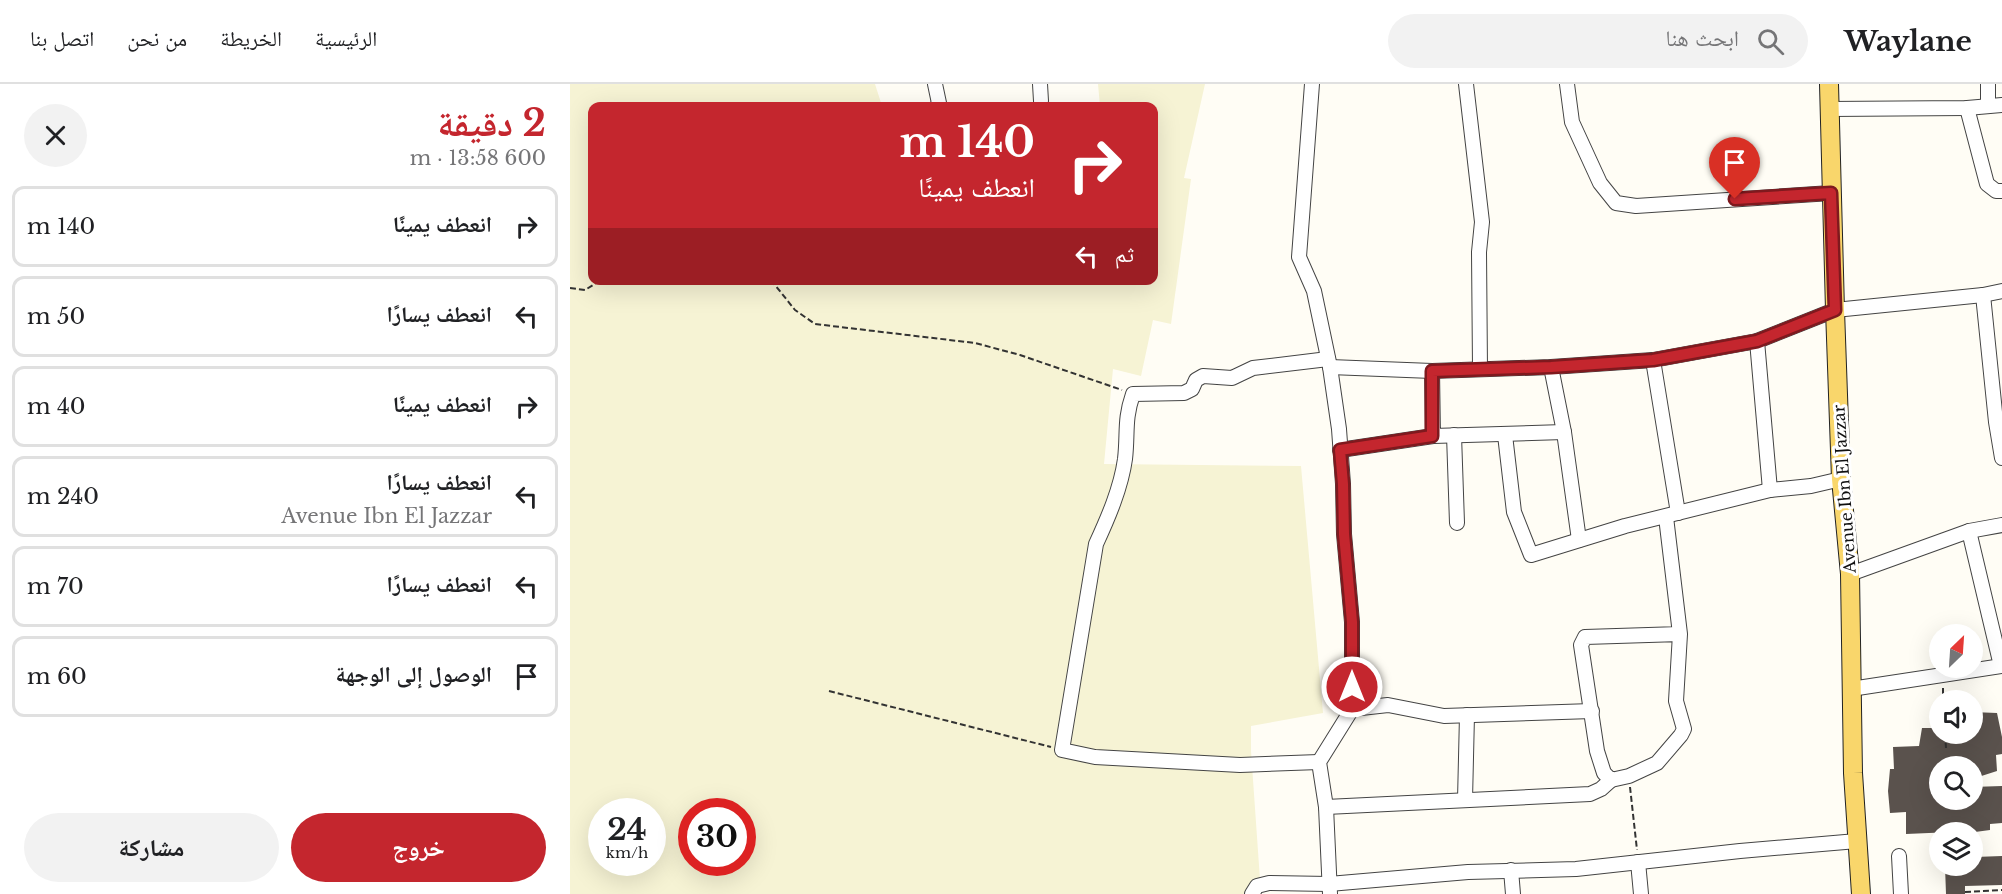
<!DOCTYPE html>
<html lang="ar">
<head>
<meta charset="utf-8">
<style>
	body { margin:0; font-family:"Libre Baskerville","Noto Naskh Arabic",serif; background:#f2f2f2; color:#202124; direction:rtl; height:100vh; display:flex; flex-direction:column; font-size:22px; white-space:nowrap }
	* { box-sizing:border-box; margin:0 }
	p { font-size:20px; color:#757577 }
	.icon { flex:none; width:33px; height:33px; fill:none; stroke:currentColor; stroke-width:2; stroke-linecap:round; stroke-linejoin:round }
	.map { position:relative; flex:1; overflow:hidden; direction:ltr }
	.side { display:flex; flex-direction:column; background:#fff; width:570px }
	.side>* { flex:none }
	.guide { position:absolute; left:18px; top:18px; width:570px; height:183px; border-radius:12px; box-shadow:0 6px 24px #0002; direction:rtl; background:#c4262e; color:#fff; overflow:hidden }
	.needle { width:39px; rotate:25deg }
	.tools { position:absolute; left:1359px; top:540px; display:grid; gap:12px }
	.tools a { display:grid; place-items:center; width:54px; height:54px; border-radius:50%; background:#fff; box-shadow:0 6px 24px #0002; font-size:30px }
	.speed { position:absolute; left:18px; top:714px; display:flex; gap:12px; font-size:30px; font-weight:700; text-align:center }
	.speed>* { display:grid; place-content:center; width:78px; height:78px; border-radius:50%; background:#fff; box-shadow:0 6px 24px #0002; line-height:1 }
	.speed small { font-size:15px; font-weight:400 }
	.speed .limit { border:9px solid #d22; background:#fff; color:#111 }
	.pin { position:absolute; display:grid; place-items:center; width:51px; height:51px; color:#fff; margin:-62px -26px; border-radius:50% 50% 50% 0; rotate:-45deg; box-shadow:0 0 6px #0007 }
	.pin .icon { rotate:45deg }
	.me { position:absolute; width:66px; margin:-33px; rotate:0deg; stroke-linejoin:round; filter:drop-shadow(0 0 4px #0008) }
	.turn { display:flex; align-items:center; gap:21px; height:126px; padding:0 24px; font-size:27px }
	.turn .icon { width:78px; height:78px; stroke-width:2.5 }
	.turn b { display:block; font-size:42px; line-height:51px }
	.then { display:flex; align-items:center; height:57px; padding:0 24px; background:#0003; gap:12px; font-size:22px }
	.round { display:grid; place-items:center; flex:none; width:63px; height:63px; border-radius:32px; background:#f2f2f2 }
	.headline { display:flex; align-items:center; justify-content:space-between; height:102px; padding:0 24px }
	h1 { font-size:36px; font-weight:800; line-height:45px; color:#c4262e }
	.cta { display:flex; gap:12px; margin-top:auto; padding:12px 24px }
	.cta a { flex:1; height:69px; border-radius:36px; background:#c4262e; color:#fff; font-size:24px; font-weight:800; line-height:69px; text-align:center }
	.cta a+a { background:#f2f2f2; color:#202124 }
	ul { padding:0; list-style:none }
	li { display:flex; align-items:center; gap:18px; height:81px; margin:0 12px 9px; padding:0 12px; border:3px solid #e0e0e0; border-radius:12px }
	li div { flex:1 }
	li b { display:block; font-size:22px }
	li em { font-style:normal }
	header { display:flex; align-items:center; gap:36px; box-sizing:border-box; height:84px; padding:0 30px; background:#fff; border-bottom:2px solid #e0e0e0 }
	header strong { font-size:28px }
	nav { display:flex; gap:33px; margin-inline-start:auto; font-size:21px }
	.search { width:420px; height:54px; background:#f2f2f2; display:flex; align-items:center; gap:15px; box-sizing:border-box; padding:0 21px; border-radius:33px; color:#757577; font-size:22px }
	main { display:flex; flex:1; min-height:0 }
	.map>svg:first-child { display:block }
	.farmland { fill:#f6f3d4; fill-rule:evenodd }
	.building { fill:#5a524d }
	.lines { fill:none; stroke-linecap:round; stroke-linejoin:round }
	.minor-casing { stroke:#444; stroke-width:16 }
	.major-casing { stroke:#222; stroke-width:20 }
	.path { stroke:#333; stroke-width:2; stroke-dasharray:6 3; stroke-linecap:butt }
	.minor { stroke:#fff; stroke-width:14 }
	.major { stroke:#f9d66b; stroke-width:18 }
	.route-casing { stroke:#7f191e; stroke-width:15 }
	.route { stroke:#c4262e; stroke-width:10 }
	.labels { text-anchor:middle; dominant-baseline:central; stroke-width:6; stroke-linejoin:round; paint-order:stroke }
	.street-label { font-size:16px; fill:#111; stroke:#fff }
</style>
</head>
<body>
<header>
<strong>Waylane</strong>
<div class="search"><svg class="icon" aria-label="search" viewBox="0 0 24 24"><circle cx="10" cy="10" r="6"/><path d="M15 15l6 6"/></svg>ابحث هنا</div>
<nav><a>الرئيسية</a><a>الخريطة</a><a>من نحن</a><a>اتصل بنا</a></nav>
</header>
<main>
<div class="map">
<svg width="1432" height="810" viewBox="0 0 1432 810">
	<rect width="100%" height="100%" fill="#fffdf5"/>
	<path class="farmland" d="M0,0H305L312,22H22V196H584V22H530L528,0H635L614,94L621,95L601,240L583,236L571,292L543,285L534,380L731,382L753,629L681,642V667L691,810H0ZM32,728H82V778H32ZM122,728H172V778H122Z"/>
	<g class="building">
		<polygon points="1402,628 1427,629 1432,653 1432,670 1426,671 1427,687 1402,695 1402,682 1370,682 1370,716 1402,716 1402,703 1432,702 1432,739 1420,740 1420,746 1405,748 1405,747 1382,746 1382,748 1336,750 1336,728 1320,729 1318,707 1320,685 1324,685 1323,663 1349,662 1352,644 1365,644 1366,650 1402,650"/>
		<polygon points="1432,772 1432,801 1395,802 1395,810 1376,810 1375,782 1402,782 1405,780 1405,773"/>
	</g>
	<g class="lines">
		<defs>
			<g id="minor">
				<polyline points="365,0 369,19 367,22"/>
				<polyline points="470,0 471,17"/>
				<polyline points="742,0 729,173 744,207 760,283 769,345 773,400 774,450 782,538 782,625"/>
				<polyline points="896,0 912,138 909,168 910,284"/>
				<polyline points="997,0 1002,38 1030,99 1046,119 1066,122 1261,109"/>
				<polyline points="1418,0 1418,22"/>
				<polyline points="1397,24 1417,100 1426,107 1432,107"/>
				<polyline points="1259,25 1397,24 1432,21"/>
				<polyline points="1413,211 1426,338 1432,374"/>
				<polyline points="1187,257 1200,406"/>
				<polyline points="1083,276 1108,429"/>
				<polyline points="760,283 862,287 981,283 1083,276 1187,257 1265,226 1413,211 1432,207"/>
				<polyline points="981,283 994,348 1009,456"/>
				<polyline points="862,287 863,352 994,348"/>
				<polyline points="884,351 887,439"/>
				<polyline points="935,351 944,428 961,471 1055,442 1200,406 1241,402 1271,395"/>
				<polyline points="770,366 863,352"/>
				<polyline points="1096,433 1110,550 1106,617 1114,645 1111,651 1087,679 1059,692 1041,696 1034,689 1027,667 1011,561 1015,553 1110,550"/>
				<polyline points="1399,447 1431,582"/>
				<polyline points="1280,490 1399,447 1432,441"/>
				<polyline points="1281,605 1432,582"/>
				<path d="M749,678L670,681L525,673L492,666L526,460C538,434 551,404 555,375C558,349 554,336 563,310L614,309L622,305L626,296L633,292L662,294L683,284L758,275"/>
				<polyline points="895,716 897,631"/>
				<polyline points="756,723 1020,710 1031,705 1041,696"/>
				<polyline points="1329,772 1331,810"/>
				<polyline points="1068,778 1071,810"/>
				<polyline points="941,786 943,810"/>
				<polyline points="682,810 687,802 699,799 759,800 898,788 1006,785 1170,767 1287,757"/>
				<polyline points="760,810 756,723 749,678 782,625 818,621 874,632 1022,627"/>
			</g>
			<polyline id="major" points="1259,0 1265,226 1271,395 1280,490 1283,689 1291,810"/>
		</defs>
		<use href="#minor" class="minor-casing"/>
		<use href="#major" class="major-casing"/>
		<g class="path">
			<polyline points="201,196 225,226 245,240 405,259 450,271 552,306"/>
			<polyline points="0,204 15,206 31,196"/>
			<polyline points="1373,604 1373,616"/>
			<polyline points="259,607 481,663"/>
			<polyline points="1375,650 1376,664"/>
			<polyline points="1060,703 1067,766"/>
			<polyline points="1395,808 1432,806"/>
		</g>
		<use href="#minor" class="minor"/>
		<use href="#major" class="major"/>
	</g>
	<g class="lines">
		<defs>
			<polyline id="route" points="782,603 782,538 774,450 773,400 770,366 862,352 862,287 981,283 1083,276 1187,257 1265,226 1261,109 1165,115"/>
		</defs>
		<use href="#route" class="route-casing"/>
		<use href="#route" class="route"/>
	</g>
	<g class="labels">
		<g class="street-label">
			<text transform="translate(1274 405) rotate(-94)">Avenue Ibn El Jazzar</text>
		</g>
	</g>
</svg>
<div class="tools">
<a><svg class="needle" viewBox="-14 -14 28 28"><path d="M0-13l5 13h-10z" fill="#e53935"/><path d="M0 13l5-13h-10z" fill="#757577"/></svg></a>
<a><svg class="icon" aria-label="sound" viewBox="0 0 24 24"><path d="M4 9h4l5-4v14l-5-4H4zM17 9q2 3 0 6"/></svg></a>
<a><svg class="icon" aria-label="search" viewBox="0 0 24 24"><circle cx="10" cy="10" r="6"/><path d="M15 15l6 6"/></svg></a>
<a><svg class="icon" aria-label="layers" viewBox="0 0 24 24"><path d="M12 4l9 5-9 5-9-5zM3 14l9 5 9-5"/></svg></a>
</div>
<div class="speed"><div>24<small>km/h</small></div><div class="limit">30</div></div>
<div class="pin" style="left:1165px;top:115px;background:#d93025"><svg class="icon" aria-label="arrive" viewBox="0 0 24 24"><path d="M6 21V4h12l-3 4 3 4H6"/></svg></div>
<svg class="me" style="left:782px;top:603px" viewBox="-20 -20 40 40"><circle r="17" fill="#c4262e" stroke="#fff" stroke-width="3"/><path d="M0-11L8 9 0 5-8 9z" fill="#fff"/></svg>
<div class="guide">
<div class="turn"><svg class="icon" aria-label="right" viewBox="0 0 24 24"><path d="M7 20v-9h11M14 6l5 5-5 5"/></svg><div><b>140 m</b>انعطف يمينًا</div></div>
<div class="then">ثم<svg class="icon" aria-label="left" viewBox="0 0 24 24"><path d="M17 20v-9H6M10 6l-5 5 5 5"/></svg></div>
</div>
</div>
<section class="side">
<div class="headline"><div><h1>2 دقيقة</h1><p>600 m · 13:58</p></div><a class="round"><svg class="icon" aria-label="close" viewBox="0 0 24 24"><path d="M6 6l12 12M18 6L6 18"/></svg></a></div>
<ul>
<li><svg class="icon" aria-label="right" viewBox="0 0 24 24"><path d="M7 20v-9h11M14 6l5 5-5 5"/></svg><div><b>انعطف يمينًا</b></div><em>140 m</em></li>
<li><svg class="icon" aria-label="left" viewBox="0 0 24 24"><path d="M17 20v-9H6M10 6l-5 5 5 5"/></svg><div><b>انعطف يسارًا</b></div><em>50 m</em></li>
<li><svg class="icon" aria-label="right" viewBox="0 0 24 24"><path d="M7 20v-9h11M14 6l5 5-5 5"/></svg><div><b>انعطف يمينًا</b></div><em>40 m</em></li>
<li><svg class="icon" aria-label="left" viewBox="0 0 24 24"><path d="M17 20v-9H6M10 6l-5 5 5 5"/></svg><div><b>انعطف يسارًا</b><p>Avenue Ibn El Jazzar</p></div><em>240 m</em></li>
<li><svg class="icon" aria-label="left" viewBox="0 0 24 24"><path d="M17 20v-9H6M10 6l-5 5 5 5"/></svg><div><b>انعطف يسارًا</b></div><em>70 m</em></li>
<li><svg class="icon" aria-label="arrive" viewBox="0 0 24 24"><path d="M6 21V4h12l-3 4 3 4H6"/></svg><div><b>الوصول إلى الوجهة</b></div><em>60 m</em></li>
</ul>
<div class="cta"><a>خروج</a><a>مشاركة</a></div>
</section>
</main>
</body>
</html>
